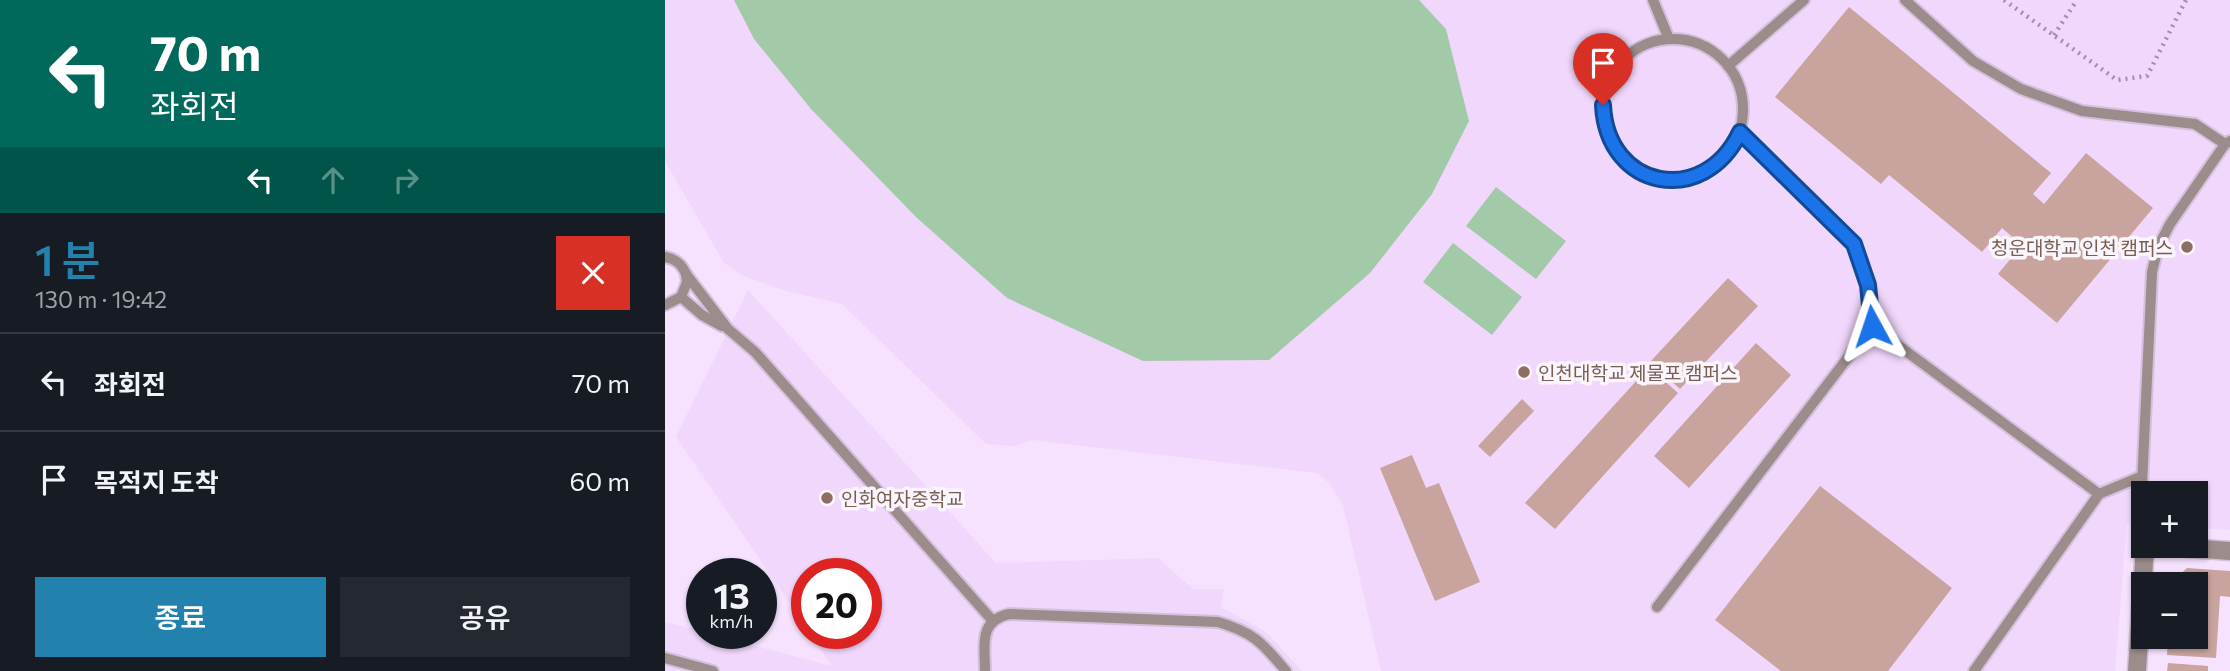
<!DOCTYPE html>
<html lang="ko">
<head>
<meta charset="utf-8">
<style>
	body { margin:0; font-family:Commissioner,"Noto Sans KR",sans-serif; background:#242831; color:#f1f3f6; height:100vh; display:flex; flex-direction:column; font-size:26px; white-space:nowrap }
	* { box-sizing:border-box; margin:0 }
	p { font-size:23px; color:#9ea1a6 }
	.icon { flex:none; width:38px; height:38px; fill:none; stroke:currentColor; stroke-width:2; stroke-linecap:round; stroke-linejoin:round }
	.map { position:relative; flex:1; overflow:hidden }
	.drawer { display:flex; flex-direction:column; background:#171b24; width:665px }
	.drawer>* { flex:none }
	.guide { background:#00695c; color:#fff; overflow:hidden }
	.controls { position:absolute; left:1466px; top:481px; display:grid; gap:14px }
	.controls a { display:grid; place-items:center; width:77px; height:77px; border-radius:0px; background:#171b24; box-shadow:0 2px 5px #0004; font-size:35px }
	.speed { position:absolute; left:21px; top:558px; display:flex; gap:14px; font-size:35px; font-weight:700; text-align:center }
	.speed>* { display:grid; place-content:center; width:91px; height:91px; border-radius:50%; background:#171b24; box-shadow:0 2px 5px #0004; line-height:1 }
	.speed small { font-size:18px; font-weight:400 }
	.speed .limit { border:10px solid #d22; background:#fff; color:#111 }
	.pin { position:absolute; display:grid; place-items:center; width:60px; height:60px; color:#fff; margin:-72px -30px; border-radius:50% 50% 50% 0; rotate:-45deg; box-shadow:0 0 7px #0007 }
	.pin .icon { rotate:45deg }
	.me { position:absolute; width:77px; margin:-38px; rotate:355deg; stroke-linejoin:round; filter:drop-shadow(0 0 5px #0008) }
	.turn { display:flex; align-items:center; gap:24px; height:147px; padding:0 35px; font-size:32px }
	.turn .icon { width:91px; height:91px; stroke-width:2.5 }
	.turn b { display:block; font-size:49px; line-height:60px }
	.lanes { display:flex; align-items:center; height:66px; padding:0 35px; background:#0003; justify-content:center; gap:35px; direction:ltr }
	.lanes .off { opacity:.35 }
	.round { display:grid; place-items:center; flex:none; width:74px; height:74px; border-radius:0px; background:#242831 }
	.head { display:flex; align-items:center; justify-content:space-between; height:119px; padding:0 35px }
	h1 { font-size:42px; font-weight:600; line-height:52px; color:#2381ae }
	.primary-button { display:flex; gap:14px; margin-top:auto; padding:14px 35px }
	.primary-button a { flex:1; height:80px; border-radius:0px; background:#2381ae; color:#fff; font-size:28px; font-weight:600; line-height:80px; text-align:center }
	.primary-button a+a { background:#242831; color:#f1f3f6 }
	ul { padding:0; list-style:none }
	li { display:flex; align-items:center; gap:21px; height:98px; padding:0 35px; border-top:2px solid #363941 }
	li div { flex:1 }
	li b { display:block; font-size:26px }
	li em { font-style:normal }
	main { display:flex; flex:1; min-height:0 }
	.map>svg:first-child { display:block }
	.built { fill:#f0d7fb }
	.green { fill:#a2caa8 }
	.building { fill:#c9a39e }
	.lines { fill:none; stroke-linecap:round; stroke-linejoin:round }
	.lane-casing { stroke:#d3c1db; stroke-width:14 }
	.street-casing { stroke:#d3c1db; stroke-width:21 }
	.path { stroke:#9e90a5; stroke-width:4.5; stroke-dasharray:2 5; stroke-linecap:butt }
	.lane { stroke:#9c8c8b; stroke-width:10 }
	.street { stroke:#9c8c8b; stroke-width:18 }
	.route-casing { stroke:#114b97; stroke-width:18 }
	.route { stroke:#1a73e8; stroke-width:12 }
	.education-dot { fill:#8d6e63; stroke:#faf6fc; stroke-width:2.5 }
	.labels { text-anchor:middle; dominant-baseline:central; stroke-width:7; stroke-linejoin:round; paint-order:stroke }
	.education-label { font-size:19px; fill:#785e54; stroke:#faf6fc; text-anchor:start }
</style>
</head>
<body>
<main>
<section class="drawer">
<div class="guide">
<div class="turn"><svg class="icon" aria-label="left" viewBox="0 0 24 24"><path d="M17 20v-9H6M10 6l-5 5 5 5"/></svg><div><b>70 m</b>좌회전</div></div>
<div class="lanes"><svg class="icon" aria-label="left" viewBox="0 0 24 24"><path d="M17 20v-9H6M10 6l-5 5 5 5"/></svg><svg class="icon off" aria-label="ahead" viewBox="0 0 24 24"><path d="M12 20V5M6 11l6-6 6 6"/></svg><svg class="icon off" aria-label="right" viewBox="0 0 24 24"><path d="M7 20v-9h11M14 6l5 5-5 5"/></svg></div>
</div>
<div class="head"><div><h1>1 분</h1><p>130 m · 19:42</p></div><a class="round" style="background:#d93025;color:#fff"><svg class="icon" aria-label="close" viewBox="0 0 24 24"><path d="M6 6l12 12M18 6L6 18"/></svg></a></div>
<ul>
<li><svg class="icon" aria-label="left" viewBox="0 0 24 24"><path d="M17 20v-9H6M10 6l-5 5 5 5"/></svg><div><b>좌회전</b></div><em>70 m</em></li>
<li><svg class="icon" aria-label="arrive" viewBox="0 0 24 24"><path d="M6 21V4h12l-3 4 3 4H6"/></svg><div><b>목적지 도착</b></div><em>60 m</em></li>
</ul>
<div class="primary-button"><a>종료</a><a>공유</a></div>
</section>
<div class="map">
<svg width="1565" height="671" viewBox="0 0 1565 671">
	<rect width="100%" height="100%" fill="#f6e2ff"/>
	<g class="built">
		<polygon points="0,0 1565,0 1565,530 1531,528 1531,494 1479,494 1479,524 1462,523 1450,671 716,671 678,505 664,483 652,473 367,440 350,446 321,444 177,304 118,290 79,276 59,263 0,161"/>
		<polygon points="83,290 331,563 493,558 528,589 559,589 556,607 601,632 637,671 0,671 0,622 37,631 37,634 44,634 167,666 145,634 201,634 201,574 142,574 142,628 11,437"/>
	</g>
	<g class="green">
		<polygon points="69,0 754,0 781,29 804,121 767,194 705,273 604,360 478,361 342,298 251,217 146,109 89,39"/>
		<polygon points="831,187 901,241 871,279 801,226"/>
		<polygon points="788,243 857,297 827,335 758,282"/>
	</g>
	<g class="building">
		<polygon points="1184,7 1386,173 1368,194 1379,204 1421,153 1488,208 1392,323 1333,274 1357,245 1337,228 1317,252 1224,175 1216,184 1110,97"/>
		<polygon points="1063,278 1093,306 1015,389 985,362"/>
		<polygon points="1091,343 1126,375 1024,488 989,456"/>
		<polygon points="984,367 1013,393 890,529 860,503"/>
		<polygon points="857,399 869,411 825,457 813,446"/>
		<polygon points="747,455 761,488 774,483 815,582 770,601 715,468"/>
		<polygon points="1155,486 1287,588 1223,671 1116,671 1050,620"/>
		<polygon points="1522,568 1565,571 1565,597 1555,596 1551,658 1502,655 1503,637 1531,637 1531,584 1507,584 1507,582"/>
		<polygon points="1503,663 1543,666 1543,671 1502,671"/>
	</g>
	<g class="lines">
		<defs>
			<g id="lane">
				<polyline points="988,0 1004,39"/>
				<polyline points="1240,0 1308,61 1356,89 1417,111 1530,124 1560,144"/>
				<circle cx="1008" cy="109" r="70"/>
				<polyline points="1063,66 1139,0"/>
				<polyline points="1075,132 1189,244 1203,285 1207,326 1434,494"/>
				<path d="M0,257C11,259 17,264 21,274L63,329L90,352L327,620"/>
				<polyline points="16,297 37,315 57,326"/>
				<polyline points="0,305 16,297 22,282 21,274"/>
				<polyline points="1479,540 1475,527 1487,272 1493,247 1505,224 1560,144 1565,141"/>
				<polyline points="992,607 1207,326"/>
				<polyline points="0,658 48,671"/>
				<path d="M320,671C320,646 313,621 344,614L553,622C590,633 597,643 621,671"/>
				<polyline points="1309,671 1434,494 1477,476"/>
			</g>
			<g id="street">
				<polyline points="1498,546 1565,551"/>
				<polyline points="1472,671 1480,546"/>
			</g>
		</defs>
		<use href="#lane" class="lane-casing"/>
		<use href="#street" class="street-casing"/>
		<g class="path">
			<polyline points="1339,0 1452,80 1482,76 1521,0"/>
			<polyline points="1389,35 1412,0"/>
		</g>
		<use href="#lane" class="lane"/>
		<use href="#street" class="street"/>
	</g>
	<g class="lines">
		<defs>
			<path id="route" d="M938,105C942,190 1039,208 1075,132L1189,244L1203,285L1207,326"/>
		</defs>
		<use href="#route" class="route-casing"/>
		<use href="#route" class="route"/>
	</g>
	<g class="education-dot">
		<circle cx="1522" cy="247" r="7"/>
		<circle cx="859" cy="372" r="7"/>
		<circle cx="162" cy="498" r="7"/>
	</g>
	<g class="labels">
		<g class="education-label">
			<text x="1508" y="247" text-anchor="end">청운대학교 인천 캠퍼스</text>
			<text x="873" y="372">인천대학교 제물포 캠퍼스</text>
			<text x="176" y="498">인화여자중학교</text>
		</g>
	</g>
</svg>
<div class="controls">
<a>+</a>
<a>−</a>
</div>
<div class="speed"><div>13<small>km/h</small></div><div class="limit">20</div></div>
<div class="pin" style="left:938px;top:105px;background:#d93025"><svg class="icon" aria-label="arrive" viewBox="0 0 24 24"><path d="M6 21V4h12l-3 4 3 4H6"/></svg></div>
<svg class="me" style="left:1207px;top:326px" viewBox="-20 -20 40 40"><path d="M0-17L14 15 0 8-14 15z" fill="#1a73e8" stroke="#fff" stroke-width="4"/></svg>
</div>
</main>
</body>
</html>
